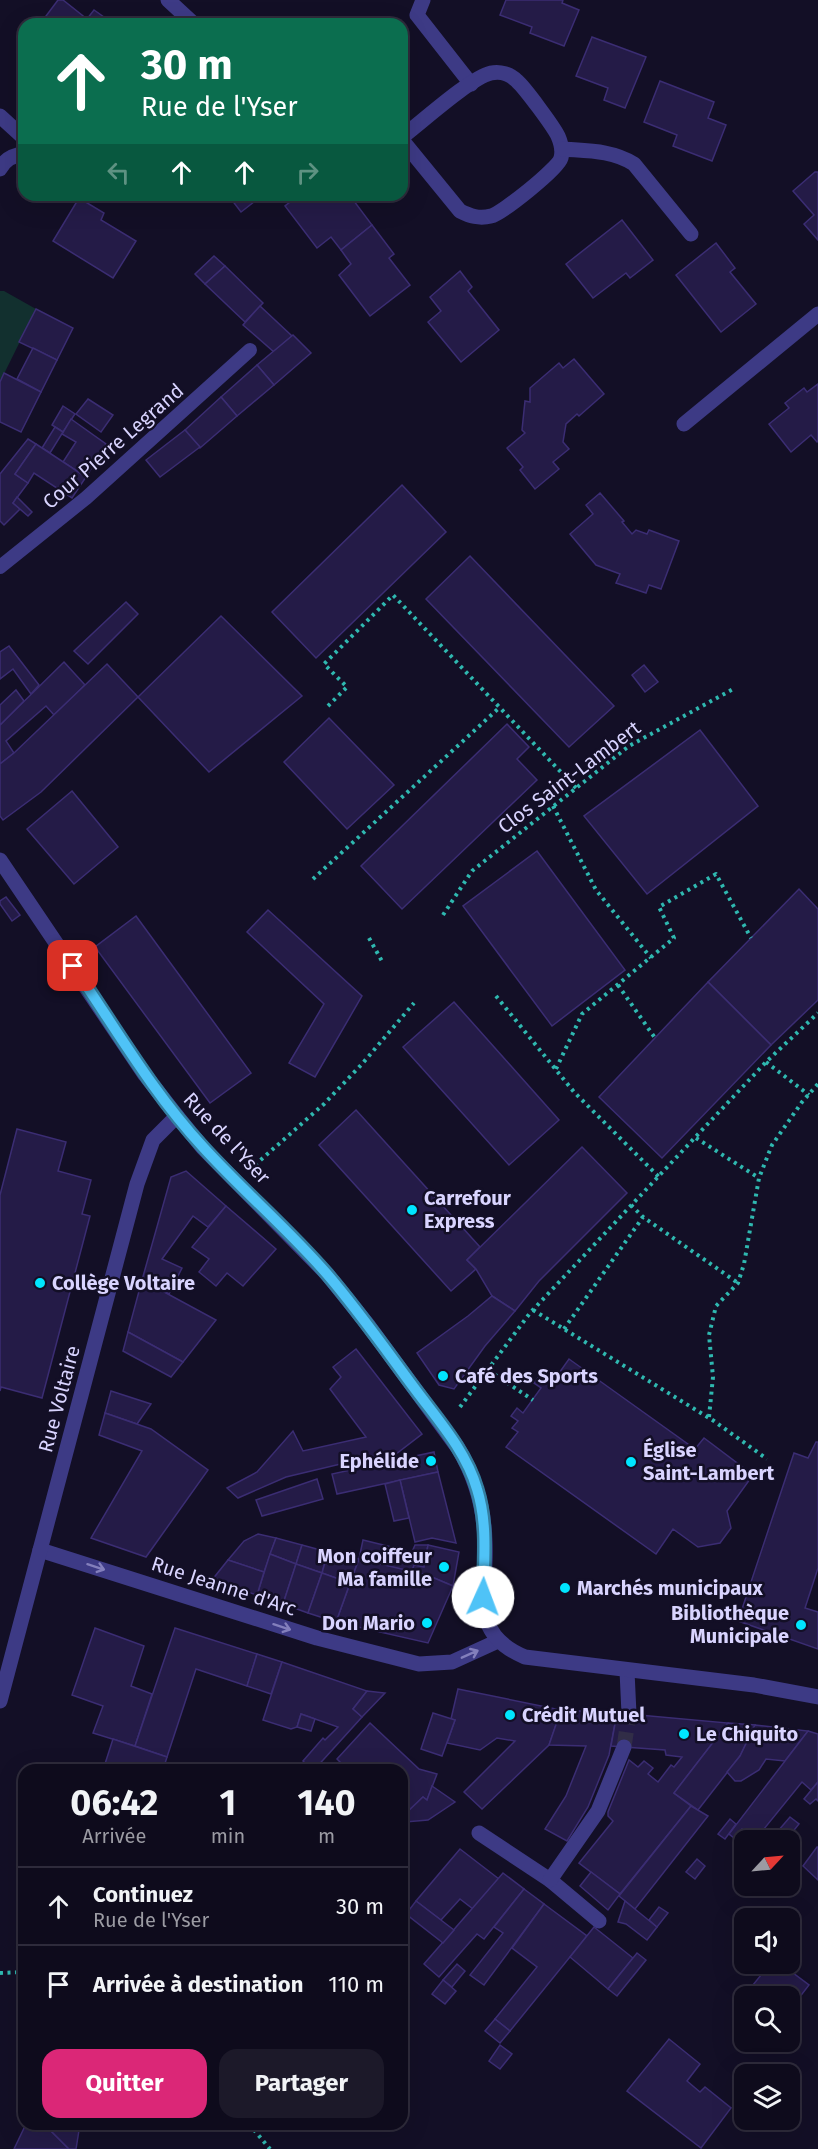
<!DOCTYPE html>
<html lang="fr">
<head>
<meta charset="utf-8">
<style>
	body { margin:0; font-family:"Fira Sans",sans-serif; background:#1c1929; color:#f1f3f6; height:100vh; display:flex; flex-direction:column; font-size:22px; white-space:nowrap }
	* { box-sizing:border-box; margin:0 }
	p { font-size:20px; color:#9b9ba3 }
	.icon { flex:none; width:33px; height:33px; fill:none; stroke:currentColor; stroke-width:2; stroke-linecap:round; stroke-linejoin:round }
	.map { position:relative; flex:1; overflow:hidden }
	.sheet { position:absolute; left:18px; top:1764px; width:390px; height:366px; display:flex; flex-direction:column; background:#0e0b1c; border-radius:18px; box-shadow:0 6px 24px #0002,0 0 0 2px #2e2b3b }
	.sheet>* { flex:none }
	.guide { position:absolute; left:18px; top:18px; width:390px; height:183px; border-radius:18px; box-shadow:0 6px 24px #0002,0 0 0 2px #2e2b3b; background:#0b6e4f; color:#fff; overflow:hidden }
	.needle { width:39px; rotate:64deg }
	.buttons { position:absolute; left:734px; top:1830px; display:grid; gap:12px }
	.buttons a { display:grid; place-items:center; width:66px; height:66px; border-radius:12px; background:#0e0b1c; box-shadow:0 6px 24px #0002,0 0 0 2px #2e2b3b; font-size:30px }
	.pin { position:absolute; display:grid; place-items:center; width:51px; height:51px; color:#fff; margin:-26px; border-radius:12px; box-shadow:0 3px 9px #0006 }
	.me { position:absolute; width:66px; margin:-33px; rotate:2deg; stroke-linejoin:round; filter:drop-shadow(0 0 4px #0008) }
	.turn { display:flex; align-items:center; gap:21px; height:126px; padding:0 24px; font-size:27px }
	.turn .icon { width:78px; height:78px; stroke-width:2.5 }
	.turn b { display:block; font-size:42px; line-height:51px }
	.lanes { display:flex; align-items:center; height:57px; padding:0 24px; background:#0003; justify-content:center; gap:30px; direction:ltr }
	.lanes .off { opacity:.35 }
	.eta { display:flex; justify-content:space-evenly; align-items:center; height:102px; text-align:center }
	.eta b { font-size:36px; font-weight:700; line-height:42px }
	.primary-button { display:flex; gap:12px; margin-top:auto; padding:12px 24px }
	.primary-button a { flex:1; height:69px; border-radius:18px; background:#db2777; color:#fff; font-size:24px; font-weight:700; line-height:69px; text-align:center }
	.primary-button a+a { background:#1c1929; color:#f1f3f6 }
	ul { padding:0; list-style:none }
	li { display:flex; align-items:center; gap:18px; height:78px; padding:0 24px; border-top:2px solid #2e2b3b }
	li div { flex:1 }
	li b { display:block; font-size:22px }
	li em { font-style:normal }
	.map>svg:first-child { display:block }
	.green { fill:#12302f }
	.building { fill:#241b47; stroke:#3b2d73; stroke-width:1.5 }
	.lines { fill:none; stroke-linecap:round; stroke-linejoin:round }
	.pedestrian-tunnel { stroke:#312d47; stroke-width:15; stroke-dasharray:15 8; stroke-linecap:butt }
	.path { stroke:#2fb8b0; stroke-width:4; stroke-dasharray:3 4.5; stroke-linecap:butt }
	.service { stroke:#3d3a85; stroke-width:14 }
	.pedestrian { stroke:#3d3a85; stroke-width:15 }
	.minor { stroke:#3d3a85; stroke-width:15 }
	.tertiary { stroke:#3d3a85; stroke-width:15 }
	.oneway { stroke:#837fbc }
	.route-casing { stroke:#337fa1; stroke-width:15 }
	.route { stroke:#4fc3f7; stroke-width:10 }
	.poi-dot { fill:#00e5ff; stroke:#130f26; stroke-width:2 }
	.labels { text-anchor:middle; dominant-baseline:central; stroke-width:5; stroke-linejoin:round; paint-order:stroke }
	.street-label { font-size:20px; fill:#d9d4ff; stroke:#130f26 }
	.poi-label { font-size:20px; font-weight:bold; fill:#d9d4ff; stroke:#130f26; text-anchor:start }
</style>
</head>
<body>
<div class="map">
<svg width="818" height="2149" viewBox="0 0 818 2149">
	<rect width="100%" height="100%" fill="#130f26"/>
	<polygon class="green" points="0,291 4,291 36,309 0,382"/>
	<g class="building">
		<polygon points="58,0 63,0 87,19 94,10 111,22 109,24 40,24"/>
		<polygon points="506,0 563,0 562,3 579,10 564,46 530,33 532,27 500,15"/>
		<polygon points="592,37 646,57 625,108 604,100 608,88 576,76"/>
		<polygon points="660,81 714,102 708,118 726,125 712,161 673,146 677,135 644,122"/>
		<polygon points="815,172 818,172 818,240 804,224 814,215 793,191"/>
		<polygon points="228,195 263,195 241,212"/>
		<polygon points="299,195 339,195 345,202 351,197 372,225 341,250 331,237 317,248 285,206"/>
		<polygon points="79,198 104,213 101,220 136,241 113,278 53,241"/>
		<polygon points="622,220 653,260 630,278 626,273 593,298 566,264"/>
		<polygon points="372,225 394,254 389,258 410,285 370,316 339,275 351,264 341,250"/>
		<polygon points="716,243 735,268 730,272 756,304 721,332 676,275"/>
		<polygon points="214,256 225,266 205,284 195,274"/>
		<polygon points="225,266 263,303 245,322 205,284"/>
		<polygon points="460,271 472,287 468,291 499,330 461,362 428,322 441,311 430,297"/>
		<polygon points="260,306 292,336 274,352 243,325"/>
		<polygon points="36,309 73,328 57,360 19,342"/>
		<polygon points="293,335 311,353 274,385 257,365"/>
		<polygon points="33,348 57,360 41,392 17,379"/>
		<polygon points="574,359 604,394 579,416 577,414 566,424 563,442 569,449 553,462 559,469 535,489 520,470 523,467 507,448 525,433 522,430 525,401 530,402 530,388 559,363 563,368"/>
		<polygon points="257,365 274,385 237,416 221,397"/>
		<polygon points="4,373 41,392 21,432 0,422 0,382"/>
		<polygon points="818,384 818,440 817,442 811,435 791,452 769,424 789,408 785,403 804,388 807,392"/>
		<polygon points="221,397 237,416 200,448 185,430"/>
		<polygon points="88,399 113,415 101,432 76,414"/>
		<polygon points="63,406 75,414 63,432 52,425"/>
		<polygon points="71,419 106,444 86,477 63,462 76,442 62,434"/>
		<polygon points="55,427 63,432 50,453 42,448"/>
		<polygon points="185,430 200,447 160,477 146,460"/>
		<polygon points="28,439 36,444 15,474 28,483 13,503 20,509 4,525 0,521 0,474"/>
		<polygon points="36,444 86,477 72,498 34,473 28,483 15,474"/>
		<polygon points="402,485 446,532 316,658 272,612"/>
		<polygon points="600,493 624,521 622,522 632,534 636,530 647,534 649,530 679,541 661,589 649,585 646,593 616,583 620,574 596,565 570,534 593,514 586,505"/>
		<polygon points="17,497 32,512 28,516 13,503"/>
		<polygon points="470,556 614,706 569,747 426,599"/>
		<polygon points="126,602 138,614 88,664 74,651"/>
		<polygon points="221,616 302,696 209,772 138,697"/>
		<polygon points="9,646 39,685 31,694 13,669 0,679 0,652"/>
		<polygon points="64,662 85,685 54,715 46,706 6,741 14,753 0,764 0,725"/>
		<polygon points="107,664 138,697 41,792 3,820 0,816 0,764 14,753"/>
		<polygon points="644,665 658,682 645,692 632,675"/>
		<polygon points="16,690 24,701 0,725 0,705"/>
		<polygon points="329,718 394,785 347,829 284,762"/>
		<polygon points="507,724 529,747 517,759 537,780 402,909 361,866"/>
		<polygon points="700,730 758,806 647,894 584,816"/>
		<polygon points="72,791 118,847 74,884 27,829"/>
		<polygon points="537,851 625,970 552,1026 463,906"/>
		<polygon points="799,889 818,909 818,1000 771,1045 708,982"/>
		<polygon points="6,897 20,915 12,921 0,904 0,901"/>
		<polygon points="268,910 362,996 315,1077 289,1063 324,1004 247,932"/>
		<polygon points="136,916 251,1073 210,1103 95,947"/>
		<polygon points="708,982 771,1045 662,1158 599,1097"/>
		<polygon points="454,1002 559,1120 509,1165 403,1047"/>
		<polygon points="356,1110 480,1247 467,1260 476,1269 451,1291 319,1145"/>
		<polygon points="17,1129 66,1142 58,1171 91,1180 82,1214 90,1216 42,1398 1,1387 0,1391 0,1195"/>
		<polygon points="582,1147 627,1193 539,1281 515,1311 492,1296 476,1269 467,1260"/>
		<polygon points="186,1171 226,1206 208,1227 193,1216 162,1259 182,1268 169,1294 142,1280 171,1177"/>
		<polygon points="226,1206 276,1249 243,1286 227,1273 216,1286 199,1272 209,1259 192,1247"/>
		<polygon points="142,1280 216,1320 183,1362 128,1332"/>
		<polygon points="492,1296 515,1311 485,1346 454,1389 439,1385 417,1353 468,1316"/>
		<polygon points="128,1332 183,1362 171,1377 123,1351"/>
		<polygon points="356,1349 422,1434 396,1454 349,1462 286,1477 238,1498 227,1488 257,1472 293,1431 303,1451 366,1437 330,1389 341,1377 333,1367"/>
		<polygon points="569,1359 695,1449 704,1438 753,1475 727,1511 731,1528 720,1543 698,1547 673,1529 656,1554 506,1447 518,1432 512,1428 518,1421 511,1416 517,1408 523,1413 541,1388 534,1383 541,1374 547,1379 552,1372 557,1376"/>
		<polygon points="111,1391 151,1404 137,1424 105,1413"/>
		<polygon points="105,1413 151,1429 208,1470 146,1557 91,1538 142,1451 99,1435"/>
		<polygon points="816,1442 818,1442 818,1568 805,1608 818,1612 818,1649 738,1621 794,1453 808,1458"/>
		<polygon points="434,1452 438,1472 337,1494 332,1474"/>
		<polygon points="438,1472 456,1543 432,1538 415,1542 400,1480"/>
		<polygon points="317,1479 323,1499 262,1516 256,1500"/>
		<polygon points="400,1480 409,1518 394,1521 385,1484"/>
		<polygon points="258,1534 276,1538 264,1572 228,1560 244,1541"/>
		<polygon points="276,1538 302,1545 296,1564 270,1554"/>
		<polygon points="363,1540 412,1552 415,1545 428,1545 424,1567 414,1565 412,1572 359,1559"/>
		<polygon points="302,1545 328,1552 322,1573 296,1564"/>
		<polygon points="428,1545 459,1552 453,1586 427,1575 412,1572 414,1565 424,1567"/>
		<polygon points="328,1552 359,1559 350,1583 322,1573"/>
		<polygon points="270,1554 296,1564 283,1604 257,1595"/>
		<polygon points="359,1559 427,1575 453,1586 428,1643 336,1622"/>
		<polygon points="228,1560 264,1572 257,1595 212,1580"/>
		<polygon points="296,1564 322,1573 308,1613 283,1604"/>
		<polygon points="322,1573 350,1583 336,1622 308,1613"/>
		<polygon points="95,1628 144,1646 131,1686 152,1694 135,1746 93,1733 103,1706 72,1695"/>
		<polygon points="175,1628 257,1654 247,1686 196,1669 167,1757 135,1746"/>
		<polygon points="257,1654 282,1662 271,1694 247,1686"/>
		<polygon points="282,1662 367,1691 353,1709 362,1717 314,1770 312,1770 303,1761 323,1738 325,1740 338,1727 301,1714 297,1727 291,1729 263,1720"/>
		<polygon points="458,1689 561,1710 549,1745 482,1809 464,1792 515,1741 497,1738 480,1750 447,1743 455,1720 451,1719"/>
		<polygon points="367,1691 385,1693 362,1717 353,1709"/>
		<polygon points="561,1710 617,1713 609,1755 588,1807 567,1841 545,1829 566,1796 586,1746 549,1745"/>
		<polygon points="433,1713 455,1720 442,1756 421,1749"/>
		<polygon points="617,1713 728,1723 674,1793 691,1806 620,1894 579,1863 613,1821 608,1816 608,1812 629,1760 638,1767 644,1761 653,1768 648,1774 658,1782 671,1765 674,1767 682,1757 666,1755 665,1750 611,1746"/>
		<polygon points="301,1714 315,1719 311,1731 297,1727"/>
		<polygon points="370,1723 419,1769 437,1774 427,1800 423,1797 402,1817 402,1770 348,1770 337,1759"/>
		<polygon points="728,1723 755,1725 740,1756 698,1810 674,1793"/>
		<polygon points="755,1725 808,1731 785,1761 766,1759 759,1770 741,1781 735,1781 727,1772 740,1756"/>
		<polygon points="808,1731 818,1734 818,1782 811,1790 802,1782 755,1840 742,1829 734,1838 729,1834"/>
		<polygon points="113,1739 167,1757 163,1770 103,1770"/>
		<polygon points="818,1782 818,1801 816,1799 810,1804 804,1799"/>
		<polygon points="432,1786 455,1802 428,1820 405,1822 402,1820 402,1817 423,1797 427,1800"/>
		<polygon points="691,1806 708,1816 635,1909 619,1896"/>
		<polygon points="790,1817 799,1824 787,1839 778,1831"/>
		<polygon points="730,1819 736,1824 725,1839 718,1834"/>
		<polygon points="817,1847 818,1847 818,1880 803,1866"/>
		<polygon points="460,1849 499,1879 473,1909 460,1899 441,1920 416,1901"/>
		<polygon points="697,1859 705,1866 695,1879 686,1872"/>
		<polygon points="591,1872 620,1894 608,1910 580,1886"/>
		<polygon points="503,1873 524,1889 484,1939 477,1934 439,1977 424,1964"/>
		<polygon points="524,1889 544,1904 484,1985 470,1975 503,1933 494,1927"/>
		<polygon points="416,1901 454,1930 443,1943 406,1914"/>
		<polygon points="625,1901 657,1927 647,1940 626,1924 618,1922"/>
		<polygon points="544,1904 587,1936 510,2031 495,2019 537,1967 512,1948"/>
		<polygon points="659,1907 668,1913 657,1927 649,1920"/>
		<polygon points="594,1927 633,1958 608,1989 570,1957"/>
		<polygon points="637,1953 646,1960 617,1996 608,1989"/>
		<polygon points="457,1964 465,1971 452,1987 443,1980"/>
		<polygon points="770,1964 781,1964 809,1985 789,2011 789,1996 744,1996 744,2014 735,2007"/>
		<polygon points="443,1980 456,1991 445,2004 432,1994"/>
		<polygon points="495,2019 510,2031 500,2043 485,2031"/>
		<polygon points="669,2039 700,2064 687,2081 700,2092 705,2087 731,2108 701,2148 627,2091"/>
		<polygon points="500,2045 512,2054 500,2069 489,2061"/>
		<polygon points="26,2124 44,2124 69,2149 14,2149"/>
		<polygon points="44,2124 80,2124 76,2149 69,2149"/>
	</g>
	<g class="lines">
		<polyline class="pedestrian-tunnel" points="624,1747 629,1714"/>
		<g class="path">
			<polyline points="328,706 347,687 324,664 393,595 576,788"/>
			<polyline points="553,806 596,890 651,958"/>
			<polyline points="313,879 500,707"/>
			<polyline points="443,915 472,871 629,746 735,688"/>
			<polyline points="369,938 383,963"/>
			<polyline points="618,985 655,1038"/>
			<polyline points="496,996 574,1092 659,1177"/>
			<polyline points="766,1062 809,1095"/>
			<polyline points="556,1069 582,1014 674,938 659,907 716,874 751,938"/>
			<polyline points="696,1138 759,1178"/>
			<polyline points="255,1165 324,1104 362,1064 414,1003"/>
			<polyline points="631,1205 643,1217 738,1283"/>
			<polyline points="533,1310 714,1421 767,1459"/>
			<polyline points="564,1329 643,1217"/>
			<polyline points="488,1370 533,1400"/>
			<polyline points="460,1407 530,1313 766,1062 818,1013"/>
			<polyline points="709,1417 713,1377 709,1335 716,1306 738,1283 744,1264 759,1178 772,1145 802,1102 818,1084"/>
			<polyline points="0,1973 24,1972"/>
			<polyline points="249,2124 270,2149"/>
		</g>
		<polyline class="service" points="0,567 86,498 250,350"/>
		<g class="pedestrian">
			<polyline points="627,1671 629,1714"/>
			<polyline points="479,1833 550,1880 599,1921"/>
			<polyline points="550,1880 598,1811 624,1747"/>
		</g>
		<g class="minor">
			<polyline points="168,0 194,24"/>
			<polyline points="423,0 417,15 471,84"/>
			<polyline points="0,116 24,138"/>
			<path d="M402,137C422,122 470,78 491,73C500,71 510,74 517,81C525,88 553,126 558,136C561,143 563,151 561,158C558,169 501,214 491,216C479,219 470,216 460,211L402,140"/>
			<path d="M562,149C587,151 612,150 634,164L691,234"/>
			<path d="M0,169C5,159 13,155 24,154"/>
			<polyline points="684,424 818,314"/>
			<polyline points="40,1550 317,1638 419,1664 452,1662 498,1641"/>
			<polyline points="0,1701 137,1184 153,1140 177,1116"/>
		</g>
		<path class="tertiary" d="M0,860L145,1075L177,1116L203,1148L327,1274L368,1325L458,1448C476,1478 484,1507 485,1541C488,1590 467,1633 525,1657L754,1685L818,1697"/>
	</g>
	<defs><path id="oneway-shaft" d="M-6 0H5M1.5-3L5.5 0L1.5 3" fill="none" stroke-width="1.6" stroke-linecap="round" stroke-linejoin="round" transform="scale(1.5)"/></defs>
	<g class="oneway">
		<use href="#oneway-shaft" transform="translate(96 1567) rotate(18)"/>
		<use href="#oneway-shaft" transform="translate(282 1627) rotate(18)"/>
		<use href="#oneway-shaft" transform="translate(470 1654) rotate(-24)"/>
	</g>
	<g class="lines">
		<defs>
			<path id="route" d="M73,966C115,1027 152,1092 203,1147C242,1190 288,1229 327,1274C358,1310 386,1350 415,1389C438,1420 466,1451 477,1489C488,1524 484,1561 483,1597"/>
		</defs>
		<use href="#route" class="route-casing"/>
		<use href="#route" class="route"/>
	</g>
	<g class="poi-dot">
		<circle cx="412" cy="1210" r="6"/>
		<circle cx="40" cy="1283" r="6"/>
		<circle cx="443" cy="1376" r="6"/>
		<circle cx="431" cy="1461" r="6"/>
		<circle cx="631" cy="1462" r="6"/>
		<circle cx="444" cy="1567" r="6"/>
		<circle cx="565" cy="1588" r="6"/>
		<circle cx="427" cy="1623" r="6"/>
		<circle cx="801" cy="1625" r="6"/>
		<circle cx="510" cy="1715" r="6"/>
		<circle cx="684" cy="1734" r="6"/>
	</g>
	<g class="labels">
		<g class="street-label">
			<text transform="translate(113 446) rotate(-41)">Cour Pierre Legrand</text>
			<text transform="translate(569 777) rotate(-37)">Clos Saint-Lambert</text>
			<text transform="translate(227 1138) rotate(47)">Rue de l'Yser</text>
			<text transform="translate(59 1399) rotate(-75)">Rue Voltaire</text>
			<text transform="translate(224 1586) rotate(18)">Rue Jeanne d'Arc</text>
		</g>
		<g class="poi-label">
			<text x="424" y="1198">Carrefour<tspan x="424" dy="23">Express</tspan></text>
			<text x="52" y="1283">Collège Voltaire</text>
			<text x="455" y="1376">Café des Sports</text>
			<text x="643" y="1450">Église<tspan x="643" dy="23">Saint-Lambert</tspan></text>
			<text x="419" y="1461" text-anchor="end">Ephélide</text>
			<text x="432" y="1556" text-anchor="end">Mon coiffeur<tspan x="432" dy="23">Ma famille</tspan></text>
			<text x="577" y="1588">Marchés municipaux</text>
			<text x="789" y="1613" text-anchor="end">Bibliothèque<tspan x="789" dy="23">Municipale</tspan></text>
			<text x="415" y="1623" text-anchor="end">Don Mario</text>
			<text x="522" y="1715">Crédit Mutuel</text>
			<text x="696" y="1734">Le Chiquito</text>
		</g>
	</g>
</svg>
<div class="buttons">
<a><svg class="needle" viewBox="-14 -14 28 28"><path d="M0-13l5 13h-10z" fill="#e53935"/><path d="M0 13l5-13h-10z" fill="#9b9ba3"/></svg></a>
<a><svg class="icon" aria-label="sound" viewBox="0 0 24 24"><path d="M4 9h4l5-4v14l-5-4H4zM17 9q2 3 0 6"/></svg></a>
<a><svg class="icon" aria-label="search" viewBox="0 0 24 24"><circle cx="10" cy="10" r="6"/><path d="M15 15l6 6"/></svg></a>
<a><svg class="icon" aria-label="layers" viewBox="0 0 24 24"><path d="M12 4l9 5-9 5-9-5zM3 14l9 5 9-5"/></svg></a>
</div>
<div class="pin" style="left:73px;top:966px;background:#d93025"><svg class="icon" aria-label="arrive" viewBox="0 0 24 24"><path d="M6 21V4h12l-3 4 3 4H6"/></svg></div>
<svg class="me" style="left:483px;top:1597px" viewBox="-20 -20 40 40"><circle r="19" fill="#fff"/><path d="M0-13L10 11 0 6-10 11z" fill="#4fc3f7"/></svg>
<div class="guide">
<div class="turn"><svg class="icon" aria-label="ahead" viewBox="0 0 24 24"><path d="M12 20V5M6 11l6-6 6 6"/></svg><div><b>30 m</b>Rue de l'Yser</div></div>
<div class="lanes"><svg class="icon off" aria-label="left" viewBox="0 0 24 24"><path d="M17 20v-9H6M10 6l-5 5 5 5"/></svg><svg class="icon" aria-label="ahead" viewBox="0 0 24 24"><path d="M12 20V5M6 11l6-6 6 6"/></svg><svg class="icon" aria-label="ahead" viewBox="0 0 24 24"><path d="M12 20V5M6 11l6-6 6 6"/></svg><svg class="icon off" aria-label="right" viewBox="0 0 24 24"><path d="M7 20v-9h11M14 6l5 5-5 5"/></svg></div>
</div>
<section class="sheet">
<div class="eta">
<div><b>06:42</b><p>Arrivée</p></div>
<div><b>1</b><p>min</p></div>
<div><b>140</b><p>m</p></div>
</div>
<ul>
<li><svg class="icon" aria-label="ahead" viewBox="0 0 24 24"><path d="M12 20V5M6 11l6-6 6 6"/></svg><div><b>Continuez</b><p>Rue de l'Yser</p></div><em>30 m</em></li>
<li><svg class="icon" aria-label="arrive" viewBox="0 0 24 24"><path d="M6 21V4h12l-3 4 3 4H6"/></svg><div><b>Arrivée à destination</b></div><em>110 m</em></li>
</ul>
<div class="primary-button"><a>Quitter</a><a>Partager</a></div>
</section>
</div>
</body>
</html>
